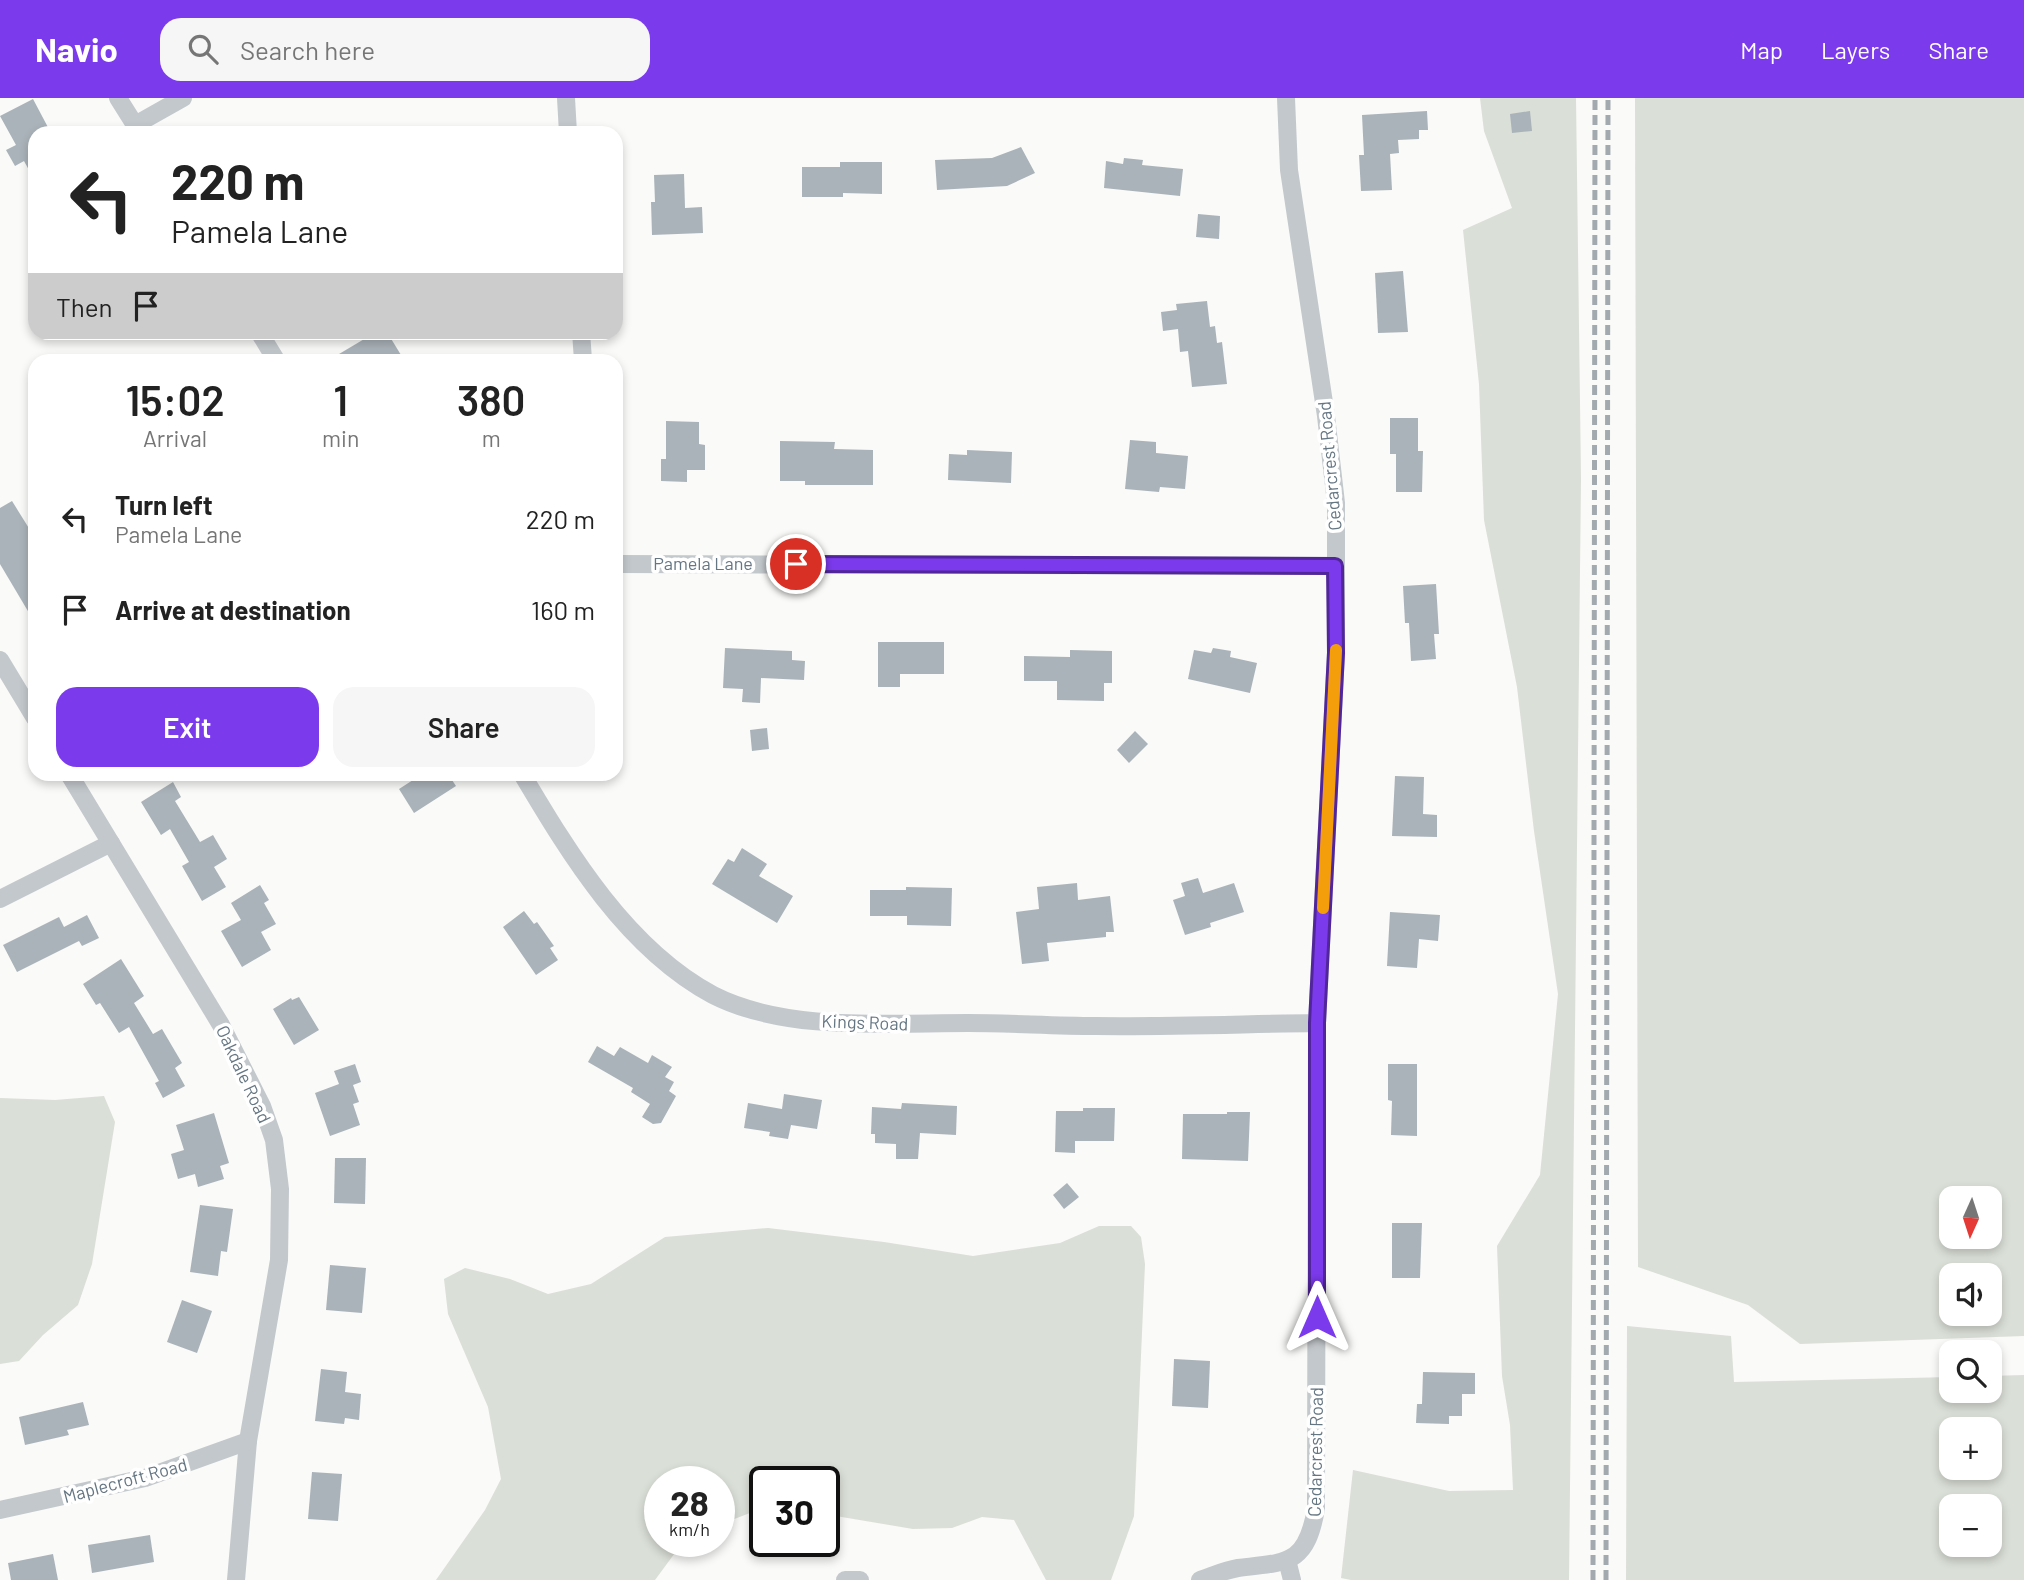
<!DOCTYPE html>
<html lang="en">
<head>
<meta charset="utf-8">
<style>
	body { margin:0; font-family:Barlow,sans-serif; background:#f6f6f6; color:#222; height:100vh; display:flex; flex-direction:column; font-size:26px; white-space:nowrap }
	* { box-sizing:border-box; margin:0 }
	p { font-size:23px; color:#767676 }
	.icon { flex:none; width:38px; height:38px; fill:none; stroke:currentColor; stroke-width:2; stroke-linecap:round; stroke-linejoin:round }
	.map { position:relative; flex:1; overflow:hidden }
	.panel { position:absolute; left:28px; top:256px; width:595px; height:427px; display:flex; flex-direction:column; background:#fff; border-radius:21px; box-shadow:0 4px 10px #0003 }
	.panel>* { flex:none }
	.guide { position:absolute; left:28px; top:28px; width:595px; height:214px; border-radius:21px; box-shadow:0 4px 10px #0003; background:#fff; color:#222; overflow:hidden }
	.needle { width:46px; rotate:183deg }
	.controls { position:absolute; left:1939px; top:1088px; display:grid; gap:14px }
	.controls a { display:grid; place-items:center; width:63px; height:63px; border-radius:14px; background:#fff; box-shadow:0 4px 10px #0003; font-size:35px }
	.speed { position:absolute; left:644px; top:1368px; display:flex; gap:14px; font-size:35px; font-weight:700; text-align:center }
	.speed>* { display:grid; place-content:center; width:91px; height:91px; border-radius:50%; background:#fff; box-shadow:0 4px 10px #0003; line-height:1 }
	.speed small { font-size:18px; font-weight:400 }
	.speed .limit { border:4px solid #111; border-radius:10px; background:#fff; color:#111 }
	.pin { position:absolute; display:grid; place-items:center; width:60px; height:60px; color:#fff; margin:-30px; border:4px solid #fff; border-radius:50%; box-shadow:0 2px 7px #0007 }
	.me { position:absolute; width:77px; margin:-38px; rotate:0deg; stroke-linejoin:round; filter:drop-shadow(0 0 5px #0008) }
	.turn { display:flex; align-items:center; gap:24px; height:147px; padding:0 28px; font-size:32px }
	.turn .icon { width:91px; height:91px; stroke-width:2.5 }
	.turn b { display:block; font-size:49px; line-height:60px }
	.then { display:flex; align-items:center; height:66px; padding:0 28px; background:#0003; gap:14px; font-size:26px }
	.eta { display:flex; justify-content:space-evenly; align-items:center; height:119px; text-align:center }
	.eta b { font-size:42px; font-weight:600; line-height:49px }
	.action { display:flex; gap:14px; margin-top:auto; padding:14px 28px }
	.action a { flex:1; height:80px; border-radius:21px; background:#7c3aed; color:#fff; font-size:28px; font-weight:600; line-height:80px; text-align:center }
	.action a+a { background:#f6f6f6; color:#222 }
	ul { padding:0; list-style:none }
	li { display:flex; align-items:center; gap:21px; height:91px; padding:0 28px }
	li div { flex:1 }
	li b { display:block; font-size:26px }
	li em { font-style:normal }
	header { display:flex; align-items:center; gap:42px; box-sizing:border-box; height:98px; padding:0 35px; background:#7c3aed; color:#fff }
	header strong { font-size:33px }
	nav { display:flex; gap:38px; margin-inline-start:auto; font-size:24px }
	.search { width:490px; height:63px; background:#f6f6f6; display:flex; align-items:center; gap:18px; box-sizing:border-box; padding:0 24px; border-radius:21px; color:#767676; font-size:26px }
	.map>svg:first-child { display:block }
	.green { fill:#dadfd7; fill-rule:evenodd }
	.building { fill:#aab3b9 }
	.lines { fill:none; stroke-linecap:round; stroke-linejoin:round }
	.street { stroke:#c3c8cc; stroke-width:18 }
	.rail { stroke:#a2aab0; stroke-width:5; stroke-dasharray:10 5; stroke-linecap:butt }
	.route-casing { stroke:#51269a; stroke-width:18 }
	.route { stroke:#7c3aed; stroke-width:12 }
	.slow { stroke:#f59e0b; stroke-width:12 }
	.labels { text-anchor:middle; dominant-baseline:central; stroke-width:7; stroke-linejoin:round; paint-order:stroke }
	.street-label { font-size:18px; fill:#657683; stroke:#fff }
</style>
</head>
<body>
<header>
<strong>Navio</strong>
<div class="search"><svg class="icon" aria-label="search" viewBox="0 0 24 24"><circle cx="10" cy="10" r="6"/><path d="M15 15l6 6"/></svg>Search here</div>
<nav><a>Map</a><a>Layers</a><a>Share</a></nav>
</header>
<div class="map">
<svg width="2024" height="1482" viewBox="0 0 2024 1482">
	<rect width="100%" height="100%" fill="#fafaf8"/>
	<g class="green">
		<polygon points="1480,0 1576,0 1581,381 1569,1482 1351,1482 1341,1480 1353,1372 1449,1393 1513,1392 1510,1327 1502,1278 1497,1148 1540,1077 1558,896 1534,733 1517,589 1484,422 1479,286 1463,132 1512,110 1484,33"/>
		<path d="M1635,0H2024V1238L1800,1246L1748,1207L1638,1169ZM1951,1101H1990V1139H1951ZM1951,1178H1990V1216H1951Z"/>
		<polygon points="104,998 115,1024 92,1166 78,1207 43,1237 19,1263 0,1266 0,1000 55,1002"/>
		<polygon points="1099,1128 1131,1128 1141,1139 1145,1166 1134,1418 1111,1482 1046,1482 1014,1422 982,1419 952,1430 913,1431 824,1416 824,1384 765,1384 765,1409 719,1427 719,1384 660,1384 660,1444 683,1444 655,1482 436,1482 485,1412 501,1381 488,1309 448,1216 444,1181 465,1170 510,1181 548,1196 591,1186 665,1139 768,1130 884,1144 973,1158 1060,1145"/>
		<path d="M1627,1228L1731,1238L1734,1284L1951,1279V1293H1990V1278L2024,1277V1482H1626ZM1951,1332H1990V1370H1951ZM1951,1409H1990V1447H1951Z"/>
	</g>
	<g class="building">
		<polygon points="33,1 51,35 35,35 35,83 24,63 15,68 6,52 16,47 0,18"/>
		<polygon points="1427,13 1428,32 1419,32 1419,41 1398,42 1399,55 1390,56 1392,92 1361,93 1359,57 1364,57 1362,17"/>
		<polygon points="1530,13 1532,33 1512,35 1510,16"/>
		<polygon points="1021,49 1035,75 1007,88 937,92 935,62 992,60"/>
		<polygon points="1124,60 1143,62 1142,67 1183,71 1180,98 1104,90 1106,63 1123,66"/>
		<polygon points="840,64 882,64 882,96 843,95 843,99 802,99 802,69 840,69"/>
		<polygon points="684,76 685,110 702,109 703,135 652,137 651,104 655,104 654,77"/>
		<polygon points="1198,116 1220,118 1219,141 1196,139"/>
		<polygon points="1403,173 1408,234 1378,235 1375,175"/>
		<polygon points="1207,203 1210,229 1215,228 1217,245 1222,244 1227,286 1192,289 1188,253 1180,254 1178,231 1163,233 1161,214 1177,212 1176,206"/>
		<polygon points="376,234 387,234 404,262 329,262"/>
		<polygon points="1390,320 1418,320 1418,353 1423,353 1422,394 1396,394 1396,356 1390,356"/>
		<polygon points="666,323 699,324 699,346 705,347 705,372 687,372 687,384 661,383 661,361 666,361"/>
		<polygon points="1130,342 1156,344 1156,355 1188,358 1185,391 1160,389 1159,394 1125,391"/>
		<polygon points="780,343 835,344 834,351 873,352 873,387 805,387 805,383 780,383"/>
		<polygon points="967,352 1012,354 1011,385 948,382 949,356 967,357"/>
		<polygon points="12,403 35,440 35,525 0,466 0,410"/>
		<polygon points="1436,486 1439,536 1434,536 1436,561 1411,563 1409,525 1405,525 1403,488"/>
		<polygon points="878,544 944,544 944,576 900,576 900,589 878,589"/>
		<polygon points="725,550 792,553 792,562 805,563 804,582 761,580 760,605 742,604 743,591 723,590"/>
		<polygon points="1213,550 1231,553 1230,559 1257,565 1250,595 1188,581 1194,552 1211,555"/>
		<polygon points="1070,552 1112,553 1112,585 1104,585 1104,603 1057,602 1057,583 1024,583 1024,558 1070,559"/>
		<polygon points="767,630 769,651 752,653 750,632"/>
		<polygon points="1135,633 1148,646 1129,665 1117,652"/>
		<polygon points="409,676 448,676 456,688 414,715 399,691 413,682"/>
		<polygon points="1395,678 1424,679 1423,716 1437,717 1437,739 1392,738"/>
		<polygon points="173,684 181,699 175,703 200,744 213,737 227,761 214,769 226,789 202,803 182,768 189,764 170,731 161,737 141,704"/>
		<polygon points="742,750 767,766 759,778 793,798 777,825 712,786 728,761 734,764"/>
		<polygon points="1198,780 1203,795 1234,785 1244,814 1210,825 1211,829 1185,837 1173,802 1185,798 1181,785"/>
		<polygon points="1077,785 1078,802 1110,798 1114,834 1106,834 1106,839 1047,845 1049,863 1022,866 1016,814 1039,811 1037,789"/>
		<polygon points="260,787 269,802 264,805 276,826 261,834 271,852 242,869 221,833 241,822 231,805"/>
		<polygon points="906,789 952,790 951,828 907,827 907,818 870,818 870,792 906,792"/>
		<polygon points="524,813 534,826 537,824 554,848 550,850 558,862 536,877 503,829"/>
		<polygon points="1390,814 1440,817 1438,843 1419,841 1417,870 1387,868"/>
		<polygon points="87,817 99,840 82,848 79,843 17,874 3,847 59,819 64,829"/>
		<polygon points="121,861 144,898 134,905 153,936 162,931 182,965 175,970 185,988 163,1000 155,985 159,983 129,929 119,935 100,905 96,907 83,886"/>
		<polygon points="299,899 319,932 294,947 273,911 291,900 292,902"/>
		<polygon points="597,948 614,958 620,949 648,965 652,957 672,969 665,979 674,984 669,993 676,998 661,1025 653,1026 642,1019 650,1006 631,994 633,990 588,964"/>
		<polygon points="355,966 361,984 353,987 359,1004 353,1006 360,1027 330,1038 315,995 339,986 334,973"/>
		<polygon points="1388,966 1417,966 1417,1038 1391,1037 1392,1003 1388,1002"/>
		<polygon points="784,996 822,1002 817,1031 791,1027 788,1041 769,1038 770,1034 744,1030 748,1005 782,1011"/>
		<polygon points="902,1005 957,1008 956,1037 920,1035 918,1061 896,1061 896,1046 875,1045 875,1036 871,1036 872,1009 901,1011"/>
		<polygon points="1083,1010 1115,1010 1114,1043 1075,1043 1075,1055 1055,1054 1056,1013 1083,1013"/>
		<polygon points="1227,1014 1250,1014 1248,1063 1182,1061 1183,1016 1227,1016"/>
		<polygon points="214,1015 229,1065 220,1068 224,1081 198,1089 195,1076 178,1081 171,1056 184,1052 176,1027"/>
		<polygon points="335,1060 366,1060 365,1106 334,1105"/>
		<polygon points="1067,1085 1079,1099 1064,1111 1053,1097"/>
		<polygon points="200,1107 233,1111 227,1154 221,1153 218,1178 190,1174"/>
		<polygon points="1392,1125 1422,1125 1420,1180 1392,1180"/>
		<polygon points="330,1167 366,1170 362,1215 326,1212"/>
		<polygon points="182,1202 212,1213 197,1255 167,1244"/>
		<polygon points="1174,1261 1210,1263 1208,1310 1172,1308"/>
		<polygon points="321,1271 347,1274 345,1294 361,1296 359,1322 345,1320 344,1326 315,1323"/>
		<polygon points="1423,1274 1475,1275 1475,1296 1462,1296 1462,1318 1449,1318 1449,1326 1416,1325 1417,1306 1422,1306"/>
		<polygon points="83,1304 89,1327 67,1332 69,1337 25,1347 19,1319"/>
		<polygon points="312,1374 342,1376 338,1423 308,1421"/>
		<polygon points="150,1437 154,1464 92,1475 88,1447"/>
		<polygon points="53,1456 58,1482 11,1482 8,1465"/>
	</g>
	<g class="lines">
		<g class="street">
			<polyline points="118,0 140,35"/>
			<polyline points="566,0 568,35"/>
			<polyline points="135,27 183,0"/>
			<polyline points="259,234 276,262"/>
			<polyline points="581,234 583,262"/>
			<polyline points="616,466 1335,468"/>
			<polyline points="0,562 35,620"/>
			<polyline points="69,676 221,927 262,1008 274,1042 280,1091 279,1162 248,1343 236,1482"/>
			<path d="M522,676C570,757 627,851 713,897C785,934 889,925 968,925C1010,925 1053,928 1095,928C1169,929 1243,926 1317,925"/>
			<polyline points="0,801 111,745"/>
			<polyline points="0,1412 145,1380 248,1343"/>
			<polyline points="1287,1462 1292,1482"/>
			<polyline points="845,1482 860,1482"/>
			<path d="M1200,1482C1212,1478 1225,1472 1238,1470C1288,1464 1306,1467 1316,1411L1317,925L1336,555V405L1326,318L1289,72L1286,0"/>
		</g>
		<g class="rail">
			<polyline points="1593,1482 1595,0"/>
			<polyline points="1606,1482 1608,0"/>
		</g>
	</g>
	<g class="lines">
		<defs>
			<polyline id="route" points="796,466 1335,468 1336,555 1317,925 1317,1219"/>
		</defs>
		<use href="#route" class="route-casing"/>
		<use href="#route" class="route"/>
		<polyline class="slow" points="1323,810 1336,552"/>
	</g>
	<g class="labels">
		<g class="street-label">
			<text transform="translate(1329 368) rotate(-95)">Cedarcrest Road</text>
			<text x="703" y="465">Pamela Lane</text>
			<text transform="translate(865 924) rotate(2)">Kings Road</text>
			<text transform="translate(244 976) rotate(65)">Oakdale Road</text>
			<text transform="translate(1315 1354) rotate(-89)">Cedarcrest Road</text>
			<text transform="translate(125 1382) rotate(-15)">Maplecroft Road</text>
		</g>
	</g>
</svg>
<div class="controls">
<a><svg class="needle" viewBox="-14 -14 28 28"><path d="M0-13l5 13h-10z" fill="#e53935"/><path d="M0 13l5-13h-10z" fill="#767676"/></svg></a>
<a><svg class="icon" aria-label="sound" viewBox="0 0 24 24"><path d="M4 9h4l5-4v14l-5-4H4zM17 9q2 3 0 6"/></svg></a>
<a><svg class="icon" aria-label="search" viewBox="0 0 24 24"><circle cx="10" cy="10" r="6"/><path d="M15 15l6 6"/></svg></a>
<a>+</a>
<a>−</a>
</div>
<div class="speed"><div>28<small>km/h</small></div><div class="limit">30</div></div>
<div class="pin" style="left:796px;top:466px;background:#d93025"><svg class="icon" aria-label="arrive" viewBox="0 0 24 24"><path d="M6 21V4h12l-3 4 3 4H6"/></svg></div>
<svg class="me" style="left:1317px;top:1219px" viewBox="-20 -20 40 40"><path d="M0-17L14 15 0 8-14 15z" fill="#7c3aed" stroke="#fff" stroke-width="4"/></svg>
<div class="guide">
<div class="turn"><svg class="icon" aria-label="left" viewBox="0 0 24 24"><path d="M17 20v-9H6M10 6l-5 5 5 5"/></svg><div><b>220 m</b>Pamela Lane</div></div>
<div class="then">Then<svg class="icon" aria-label="arrive" viewBox="0 0 24 24"><path d="M6 21V4h12l-3 4 3 4H6"/></svg></div>
</div>
<section class="panel">
<div class="eta">
<div><b>15:02</b><p>Arrival</p></div>
<div><b>1</b><p>min</p></div>
<div><b>380</b><p>m</p></div>
</div>
<ul>
<li><svg class="icon" aria-label="left" viewBox="0 0 24 24"><path d="M17 20v-9H6M10 6l-5 5 5 5"/></svg><div><b>Turn left</b><p>Pamela Lane</p></div><em>220 m</em></li>
<li><svg class="icon" aria-label="arrive" viewBox="0 0 24 24"><path d="M6 21V4h12l-3 4 3 4H6"/></svg><div><b>Arrive at destination</b></div><em>160 m</em></li>
</ul>
<div class="action"><a>Exit</a><a>Share</a></div>
</section>
</div>
</body>
</html>
